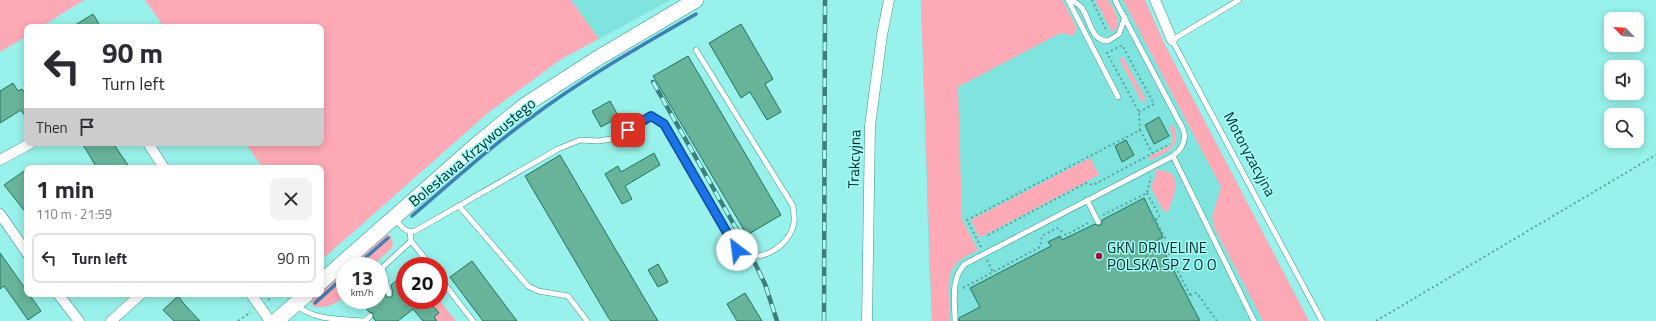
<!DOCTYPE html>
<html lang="en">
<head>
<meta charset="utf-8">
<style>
	body { margin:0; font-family:"Titillium Web",sans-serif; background:#f2f2f3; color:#2b2b33; height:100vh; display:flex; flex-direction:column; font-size:15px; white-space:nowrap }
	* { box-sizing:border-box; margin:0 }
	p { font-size:13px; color:#7c7c81 }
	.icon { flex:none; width:22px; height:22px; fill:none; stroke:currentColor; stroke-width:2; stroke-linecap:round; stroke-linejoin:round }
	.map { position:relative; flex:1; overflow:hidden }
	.details { position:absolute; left:24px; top:165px; width:300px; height:132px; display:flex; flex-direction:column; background:#fff; border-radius:8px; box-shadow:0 2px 10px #0003 }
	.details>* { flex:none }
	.guide { position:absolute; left:24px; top:24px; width:300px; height:122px; border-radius:8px; box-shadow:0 2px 10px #0003; background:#fff; color:#2b2b33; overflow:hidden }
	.needle { width:26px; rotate:294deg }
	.controls { position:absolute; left:1604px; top:12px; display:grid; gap:8px }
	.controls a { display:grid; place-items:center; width:40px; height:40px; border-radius:8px; background:#fff; box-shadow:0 2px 10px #0003; font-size:20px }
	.speed { position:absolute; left:336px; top:257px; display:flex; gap:8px; font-size:20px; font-weight:700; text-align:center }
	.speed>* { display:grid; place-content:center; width:52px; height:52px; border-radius:50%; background:#fff; box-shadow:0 2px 10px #0003; line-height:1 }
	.speed small { font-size:10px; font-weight:400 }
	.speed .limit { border:6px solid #d22; background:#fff; color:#111 }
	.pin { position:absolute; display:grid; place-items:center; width:34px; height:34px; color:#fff; margin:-17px; border-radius:8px; box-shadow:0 2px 6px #0006 }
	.me { position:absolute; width:44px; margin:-22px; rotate:330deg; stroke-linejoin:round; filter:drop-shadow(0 0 3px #0008) }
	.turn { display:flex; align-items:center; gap:14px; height:84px; padding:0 12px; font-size:18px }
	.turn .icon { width:52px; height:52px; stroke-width:2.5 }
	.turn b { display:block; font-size:28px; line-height:34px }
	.then { display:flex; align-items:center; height:38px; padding:0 12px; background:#0003; gap:8px; font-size:15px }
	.round { display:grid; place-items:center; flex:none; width:42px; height:42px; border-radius:8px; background:#f2f2f3 }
	.summary { display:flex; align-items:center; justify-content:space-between; height:68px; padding:0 12px }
	h1 { font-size:24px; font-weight:700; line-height:30px }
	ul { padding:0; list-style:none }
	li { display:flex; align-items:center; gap:12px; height:50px; margin:0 8px 6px; padding:0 4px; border:2px solid #e1e1e2; border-radius:8px }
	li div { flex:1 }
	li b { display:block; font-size:15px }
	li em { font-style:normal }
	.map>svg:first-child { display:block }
	.built { fill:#80e4de }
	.green { fill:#feaab6 }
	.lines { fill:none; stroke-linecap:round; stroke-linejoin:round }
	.stream { stroke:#3e80b4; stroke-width:3.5 }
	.building { fill:#68b49b; stroke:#23745d }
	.lane-casing { stroke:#38948e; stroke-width:6 }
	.street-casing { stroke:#38948e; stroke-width:11 }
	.secondary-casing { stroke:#38948e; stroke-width:16 }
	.path { stroke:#5ca19c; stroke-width:2; stroke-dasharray:2 3; stroke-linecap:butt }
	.lane { stroke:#fff; stroke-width:5 }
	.street { stroke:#fff; stroke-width:10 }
	.secondary { stroke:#fff; stroke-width:15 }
	.rail-casing { stroke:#407c79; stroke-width:4.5 }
	.rail { stroke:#a5fef8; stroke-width:3; stroke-dasharray:9; stroke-linecap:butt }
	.route-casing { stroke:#114b97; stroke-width:10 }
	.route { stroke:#1a73e8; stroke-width:7 }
	.poi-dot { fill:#a40941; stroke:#a5fef8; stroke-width:1.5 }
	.labels { text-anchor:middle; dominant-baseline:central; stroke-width:3; stroke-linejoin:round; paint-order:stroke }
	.street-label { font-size:15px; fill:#002726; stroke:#a5fef8 }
	.poi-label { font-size:15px; fill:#002726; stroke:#a5fef8; text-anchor:start }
</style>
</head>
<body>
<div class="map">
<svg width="1656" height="321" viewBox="0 0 1656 321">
	<rect width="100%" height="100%" fill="#98f1ea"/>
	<g class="built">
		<polygon points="571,0 670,0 599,39"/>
		<polygon points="921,0 1145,0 1165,45 1309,321 932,321 929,264"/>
	</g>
	<g class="green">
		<polygon points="0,0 84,0 41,27 27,27 27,36 0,52"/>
		<polygon points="145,0 571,0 599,39 563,58 489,112 325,257 321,251 321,168 263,168 245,143 321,143 321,27 164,27"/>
		<path d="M921,0H1062L1077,28L1073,36L1061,33L958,87L962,219L978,250C972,254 964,257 959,261C943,274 950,303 950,321H932Z"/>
		<path d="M1095,0H1108C1114,10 1125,24 1112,32Z"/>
		<polygon points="1123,0 1145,0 1165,45 1309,321 1263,321 1214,227 1212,217 1221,187"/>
		<polygon points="1123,57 1146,100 1142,102 1119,59"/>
		<path d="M1173,125C1184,147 1165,153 1149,161V157L1171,145L1173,137L1169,127Z"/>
		<polygon points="1090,158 1099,175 979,238 971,220"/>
		<path d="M1159,170C1185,171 1174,195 1169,210L1164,212L1151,188L1156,174L1154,171Z"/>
		<polygon points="385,234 391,236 393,244 392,248 372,266 348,266"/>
		<path d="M345,269V296C336,304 325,310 313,306L310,299L316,294H321V290Z"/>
		<polygon points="428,300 439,300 456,321 437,321 434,317 439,313"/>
	</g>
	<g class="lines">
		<g class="stream">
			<path d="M412,216C451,183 488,148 529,119C582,79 639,47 696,14"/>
			<polyline points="356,266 388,238"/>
			<polyline points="315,303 345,276"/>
		</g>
	</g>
	<g class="building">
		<polygon points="93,14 99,24 94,27 72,27"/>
		<polygon points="741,24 773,79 765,84 781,112 767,120 750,92 741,98 709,43"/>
		<polygon points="688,56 781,215 747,235 653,76"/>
		<polygon points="13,83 18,91 22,89 27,96 27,119 21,110 0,123 0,91"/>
		<polygon points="610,101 619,117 601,127 592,111"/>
		<polygon points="1159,117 1169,136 1154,144 1145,125"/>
		<polygon points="1126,140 1134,155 1122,162 1115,146"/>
		<polygon points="82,143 113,143 130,168 97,168"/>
		<polygon points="654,153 660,165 625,186 632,199 622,204 605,174 618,166 621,172"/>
		<polygon points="560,155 643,296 658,321 611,321 608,317 525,176"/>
		<polygon points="27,169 27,214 4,185"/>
		<polygon points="1144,198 1163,237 1158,240 1200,321 959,321 959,318 980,307 970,288 1051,246 1048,242 1060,236 1062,240 1095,224 1099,226 1102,224 1102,220"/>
		<polygon points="0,253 27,291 27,294 29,294 41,311 28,320 4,286 0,289"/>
		<polygon points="472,261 517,321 483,321 450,277"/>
		<polygon points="658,264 668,282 658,287 648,270"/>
		<polygon points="405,273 405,300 428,300 439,313 434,317 437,321 423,321 413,309 398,321 376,321 373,318 373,313 369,312 359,300 379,300 379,294 384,290 386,297 392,297 393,293 391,285"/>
		<polygon points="745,293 762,321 737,321 727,304"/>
		<polygon points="178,296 185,305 200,321 174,321 163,310"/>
	</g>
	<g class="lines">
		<defs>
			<g id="lane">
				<polyline points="1068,0 1118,97"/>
				<path d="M1071,0C1075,2 1079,5 1082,8C1090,20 1091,41 1108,41L1119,34L1125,17"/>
				<polyline points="1239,0 1172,40 1322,321"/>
				<polyline points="1173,156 1254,321"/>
				<polyline points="1087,200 1098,222"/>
				<polyline points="459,206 528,286 538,291 568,296 587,321"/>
				<path d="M395,218C401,226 405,233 415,231L558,149L580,140L599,141L617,138L651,116L664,124L737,250C757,267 791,246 794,222C795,217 793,211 793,206L696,50"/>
				<polyline points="410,232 411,241 431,266"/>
				<polyline points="439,277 473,321"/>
				<polyline points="389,294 382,268 411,241"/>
				<path d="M297,305C313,321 343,319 365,321L370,316"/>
				<path d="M955,321C955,301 950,279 965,264L1173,156C1182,149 1187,140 1183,129L1115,0"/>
			</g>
			<g id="street">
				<polyline points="1155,0 1172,40"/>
				<polyline points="148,143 164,168"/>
				<polyline points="0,160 31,143"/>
				<polyline points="0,214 27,253"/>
				<polyline points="58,294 79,321"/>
				<polyline points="251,294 270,321"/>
				<polyline points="111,321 141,294"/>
				<polyline points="867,321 870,126 882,35 889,0"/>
			</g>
			<g id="secondary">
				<polyline points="321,282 476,145 525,105 598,58 696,0"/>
				<polyline points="276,321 307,294"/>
			</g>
		</defs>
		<use href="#lane" class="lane-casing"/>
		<use href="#street" class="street-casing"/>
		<use href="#secondary" class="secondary-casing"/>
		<g class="path">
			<polyline points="1092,0 1107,32"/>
			<polyline points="1140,130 1152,153"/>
			<polyline points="1147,193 1160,217 1149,223"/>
			<polyline points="1103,215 1147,193 1151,177"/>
			<polyline points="1155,219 1165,238 1162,240 1190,295 1187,297"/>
			<polyline points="988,235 1086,183 1093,185 1170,144"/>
			<polyline points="981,247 967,220 1140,130 1139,112 1107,53 1122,45 1154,104 1139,112"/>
			<polyline points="987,260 993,272"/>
			<polyline points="963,288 1040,247 1042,236 1057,228 1066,235 1090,222"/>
			<polyline points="1190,295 1197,293 1217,321"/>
			<polyline points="268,300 276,294"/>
			<polyline points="238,321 251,312"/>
			<polyline points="1376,321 1656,155"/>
		</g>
		<use href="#lane" class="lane"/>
		<use href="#street" class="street"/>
		<use href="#secondary" class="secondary"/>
		<defs>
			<g id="rail">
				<polyline points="653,82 750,253 765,284 777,321"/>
				<polyline points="824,321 825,0"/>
			</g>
		</defs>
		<use href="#rail" class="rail-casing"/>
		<use href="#rail" class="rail"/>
	</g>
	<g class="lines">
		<defs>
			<polyline id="route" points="628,130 651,116 664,124 737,250"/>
		</defs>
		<use href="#route" class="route-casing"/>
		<use href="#route" class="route"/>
	</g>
	<circle class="poi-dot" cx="1099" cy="256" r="4"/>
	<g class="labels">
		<g class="street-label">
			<text transform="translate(472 152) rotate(-40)">Bolesława Krzywoustego</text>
			<text transform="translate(1250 154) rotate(62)">Motoryzacyjna</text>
			<text transform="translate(854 159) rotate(-88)">Trakcyjna</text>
		</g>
		<g class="poi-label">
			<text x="1107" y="247">GKN DRIVELINE<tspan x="1107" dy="17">POLSKA SP Z O O</tspan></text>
		</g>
	</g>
</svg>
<div class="controls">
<a><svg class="needle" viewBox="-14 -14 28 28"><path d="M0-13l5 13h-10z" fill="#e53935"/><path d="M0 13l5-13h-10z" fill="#7c7c81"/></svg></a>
<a><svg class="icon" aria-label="sound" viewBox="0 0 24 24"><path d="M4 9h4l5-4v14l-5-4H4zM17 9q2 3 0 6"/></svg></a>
<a><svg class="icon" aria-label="search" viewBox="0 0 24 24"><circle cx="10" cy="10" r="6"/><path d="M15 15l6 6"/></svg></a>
</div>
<div class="speed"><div>13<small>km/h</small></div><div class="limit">20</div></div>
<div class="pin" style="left:628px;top:130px;background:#d93025"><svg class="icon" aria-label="arrive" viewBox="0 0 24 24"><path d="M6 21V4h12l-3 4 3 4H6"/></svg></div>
<svg class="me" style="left:737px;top:250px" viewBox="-20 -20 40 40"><circle r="19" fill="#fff"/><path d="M0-13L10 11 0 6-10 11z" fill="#1a73e8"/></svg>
<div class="guide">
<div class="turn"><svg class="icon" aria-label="left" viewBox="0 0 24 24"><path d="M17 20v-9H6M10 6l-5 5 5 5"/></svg><div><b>90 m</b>Turn left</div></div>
<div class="then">Then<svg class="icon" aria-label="arrive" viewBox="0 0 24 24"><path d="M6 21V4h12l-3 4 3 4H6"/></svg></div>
</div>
<section class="details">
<div class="summary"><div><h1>1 min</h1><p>110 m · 21:59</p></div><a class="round"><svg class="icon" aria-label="close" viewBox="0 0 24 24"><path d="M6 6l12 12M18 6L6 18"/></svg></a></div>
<ul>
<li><svg class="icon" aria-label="left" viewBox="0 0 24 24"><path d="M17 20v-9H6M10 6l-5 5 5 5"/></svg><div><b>Turn left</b></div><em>90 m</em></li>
</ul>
</section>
</div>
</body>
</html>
